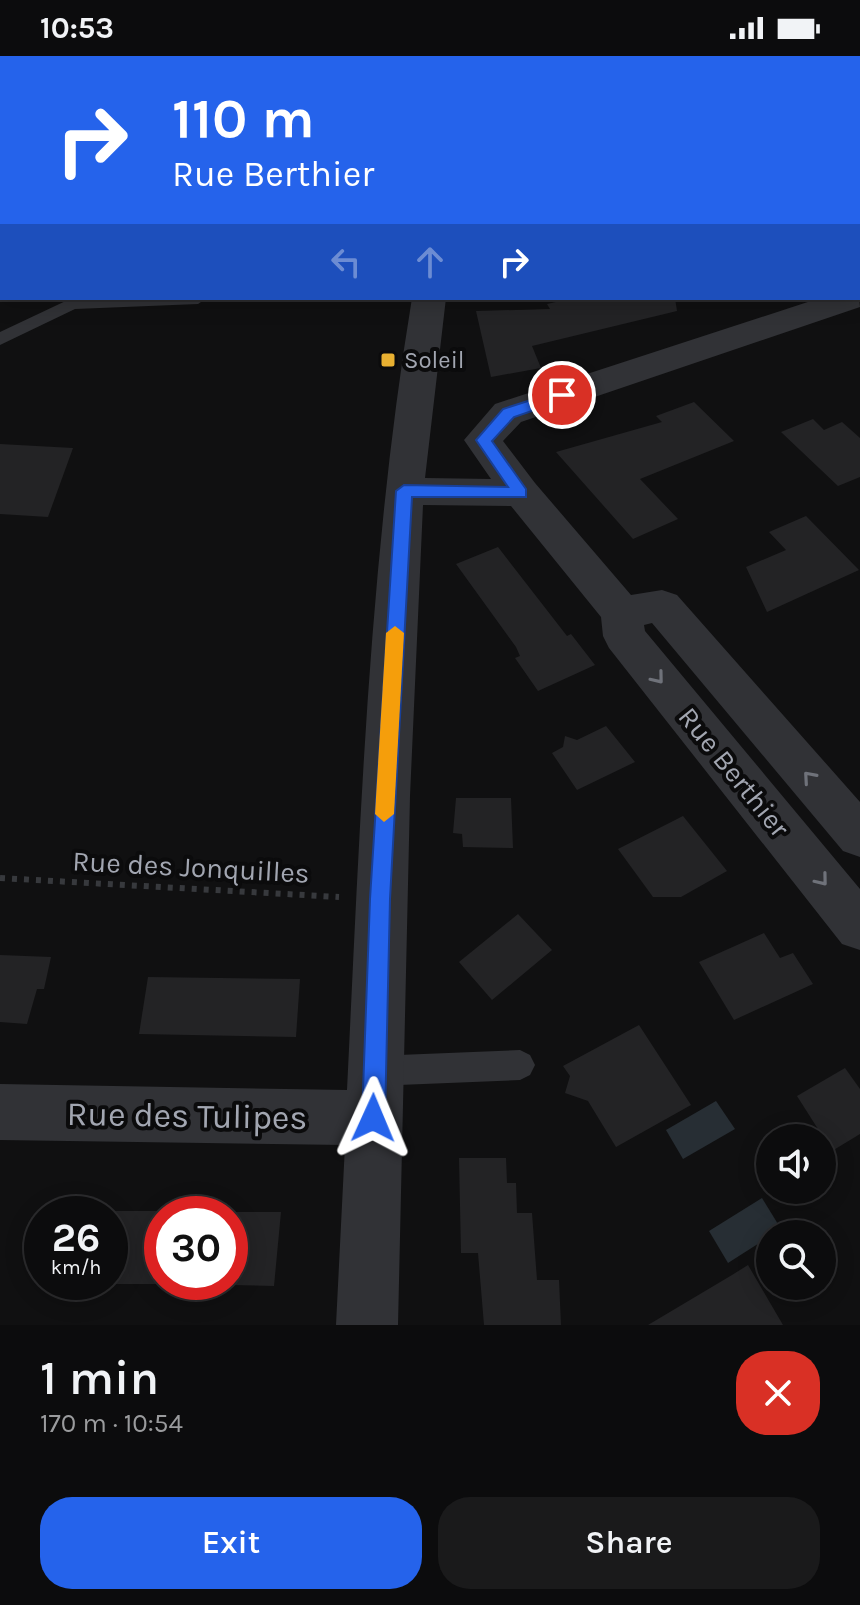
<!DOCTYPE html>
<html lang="en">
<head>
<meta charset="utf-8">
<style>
	body { margin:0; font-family:Karla,sans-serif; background:#1a1a1b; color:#f1f3f6; height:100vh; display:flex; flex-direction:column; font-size:30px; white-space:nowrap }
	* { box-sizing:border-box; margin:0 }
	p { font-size:26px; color:#9a9b9d }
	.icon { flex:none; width:44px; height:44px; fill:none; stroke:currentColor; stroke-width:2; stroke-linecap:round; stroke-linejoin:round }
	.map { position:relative; height:1269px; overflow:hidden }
	.panel { display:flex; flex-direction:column; background:#0c0c0d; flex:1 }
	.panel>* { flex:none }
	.top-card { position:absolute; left:0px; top:0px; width:860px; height:244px; box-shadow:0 4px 20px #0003,0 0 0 2px #2c2c2e; background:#2563eb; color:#fff; overflow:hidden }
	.fabs { position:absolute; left:756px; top:1068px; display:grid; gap:16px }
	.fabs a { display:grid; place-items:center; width:80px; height:80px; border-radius:50%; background:#0c0c0d; box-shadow:0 4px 20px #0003,0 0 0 2px #2c2c2e; font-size:40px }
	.speed { position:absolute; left:24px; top:1140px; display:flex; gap:16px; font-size:40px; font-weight:700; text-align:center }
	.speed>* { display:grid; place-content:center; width:104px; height:104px; border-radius:50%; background:#0c0c0d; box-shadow:0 4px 20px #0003,0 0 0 2px #2c2c2e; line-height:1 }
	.speed small { font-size:20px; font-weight:400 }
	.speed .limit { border:12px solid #d22; background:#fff; color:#111 }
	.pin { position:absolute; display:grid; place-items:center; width:68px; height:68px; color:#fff; margin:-34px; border:4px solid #fff; border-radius:50%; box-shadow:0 2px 8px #0007 }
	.me { position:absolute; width:88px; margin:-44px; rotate:1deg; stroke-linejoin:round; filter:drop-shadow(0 0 6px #0008) }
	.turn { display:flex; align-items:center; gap:28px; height:168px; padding:0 40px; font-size:36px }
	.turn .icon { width:104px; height:104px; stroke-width:2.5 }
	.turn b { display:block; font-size:56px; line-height:68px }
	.lanes { display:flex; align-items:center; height:76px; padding:0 40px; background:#0003; justify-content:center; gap:40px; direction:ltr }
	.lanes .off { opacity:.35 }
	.round { display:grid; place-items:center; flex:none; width:84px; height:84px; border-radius:32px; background:#1a1a1b }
	.overview { display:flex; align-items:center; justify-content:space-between; height:136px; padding:0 40px }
	h1 { font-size:48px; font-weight:600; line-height:60px }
	.button { display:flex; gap:16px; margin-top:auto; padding:16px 40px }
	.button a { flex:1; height:92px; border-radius:32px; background:#2563eb; color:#fff; font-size:32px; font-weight:600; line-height:92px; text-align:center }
	.button a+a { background:#1a1a1b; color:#f1f3f6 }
	.status { display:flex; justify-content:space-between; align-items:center; height:56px; padding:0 40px; background:#0c0c0d; direction:ltr }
	.status svg { height:22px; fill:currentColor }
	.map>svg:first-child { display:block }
	.water { fill:#272e34 }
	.building { fill:#232325 }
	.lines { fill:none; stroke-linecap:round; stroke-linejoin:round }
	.path { stroke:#37393d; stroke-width:6; stroke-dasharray:5 7; stroke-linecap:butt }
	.lane { fill:#313236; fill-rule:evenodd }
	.street { fill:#313236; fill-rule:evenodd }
	.oneway { stroke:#6f727a }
	.route { fill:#2563eb; stroke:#184099; stroke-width:2 }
	.slow { fill:#f59e0b }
	.poi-dot { fill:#e8b031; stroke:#0b0b0c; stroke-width:3 }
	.labels { text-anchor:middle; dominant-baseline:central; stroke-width:8; stroke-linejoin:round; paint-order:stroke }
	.far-poi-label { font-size:24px; fill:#a2a6b1; stroke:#0b0b0c; text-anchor:start }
	.street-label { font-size:28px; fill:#a2a6b1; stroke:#0b0b0c }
	.near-street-label { font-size:34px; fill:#a2a6b1; stroke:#0b0b0c }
</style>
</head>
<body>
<div class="status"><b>10:53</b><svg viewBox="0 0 49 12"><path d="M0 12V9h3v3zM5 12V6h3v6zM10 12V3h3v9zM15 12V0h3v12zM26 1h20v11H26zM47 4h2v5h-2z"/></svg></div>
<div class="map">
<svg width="860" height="1269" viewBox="0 0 860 1269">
	<rect width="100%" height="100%" fill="#101011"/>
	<g class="water">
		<polygon points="716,1045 735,1073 683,1103 666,1074"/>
		<polygon points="762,1142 781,1173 728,1207 709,1175"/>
	</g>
	<g class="building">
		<polygon points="573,242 675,242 677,255 532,290 541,312 491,321 476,255 550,253 547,248"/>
		<polygon points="694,346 734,385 640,423 678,463 633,483 556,396 662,366 656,360"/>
		<polygon points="813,363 824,374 842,366 860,382 860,421 838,430 781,376"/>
		<polygon points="0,388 73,392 48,461 0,458"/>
		<polygon points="806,460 859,514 767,556 746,511 786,494 769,476"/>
		<polygon points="498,491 567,580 571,578 595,609 538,635 515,602 520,600 516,591 456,508"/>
		<polygon points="606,670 635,706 577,734 552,697 563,691 565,680 577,684"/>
		<polygon points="456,742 511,742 513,792 463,791 462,778 453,777"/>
		<polygon points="683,760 727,815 681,841 653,841 618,793"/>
		<polygon points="518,858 552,894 492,944 459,906"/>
		<polygon points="764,877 780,902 793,897 813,928 734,964 699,906"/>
		<polygon points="0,899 51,901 44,933 37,933 27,968 0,966"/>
		<polygon points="148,921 300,923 296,981 139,978"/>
		<polygon points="639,969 691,1049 616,1091 588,1045 565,1037 570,1020 563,1010"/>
		<polygon points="845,1012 860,1033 860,1078 832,1095 797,1040"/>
		<polygon points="459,1102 506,1102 507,1127 516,1127 517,1157 532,1157 537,1224 559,1224 561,1269 484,1269 478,1197 461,1197"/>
		<rect x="110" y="1155" width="52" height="73"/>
		<polygon points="230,1156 281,1156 274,1230 230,1229"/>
		<polygon points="748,1209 783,1269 648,1269 732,1219"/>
	</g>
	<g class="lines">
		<polyline class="path" points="0,822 339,841"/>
		<g class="lane">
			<polygon points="72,242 207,242 198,248 75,253 0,289 0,276"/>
			<polygon points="520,994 530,999 535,1009 530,1019 520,1024 374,1030 363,1026 359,1015 363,1004 374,1000"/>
		</g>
		<g class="street">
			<rect x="442" y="0" width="26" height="2"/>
			<path d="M858,233L860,251L521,366L503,385L535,427L631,539L662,534L677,539L860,746V801L843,795L652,567L644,569L645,575L860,833V894L842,888L609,592L603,580L601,561L511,450L423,449L410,740L398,1269H336L345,1089L0,1084V1028L347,1034C360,769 369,503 412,242H446L425,422L491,423L464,384L495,348L820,242H858Z"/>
		</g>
	</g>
	<defs><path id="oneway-chevron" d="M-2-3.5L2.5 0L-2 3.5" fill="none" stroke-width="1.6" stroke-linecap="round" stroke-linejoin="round" transform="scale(2)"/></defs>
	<g class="oneway">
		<use href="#oneway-chevron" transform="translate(658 622) rotate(51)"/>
		<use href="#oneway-chevron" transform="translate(809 721) rotate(-131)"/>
		<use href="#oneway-chevron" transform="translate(822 824) rotate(51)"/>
	</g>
	<polygon class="route" points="562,334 567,336 567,343 514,361 492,385 526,433 526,441 412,441 390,843 385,1062 381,1071 373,1074 365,1071 362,1062 370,843 396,435 404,429 508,431 476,384 503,353"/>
	<polygon class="slow" points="395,570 404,577 394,758 384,766 375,758 386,577"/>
	<rect class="poi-dot" x="380" y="296" width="16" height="16" rx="4"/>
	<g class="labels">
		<g class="far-poi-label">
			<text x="404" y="304">Soleil</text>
		</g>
		<g class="street-label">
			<text transform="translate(734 716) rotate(51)">Rue Berthier</text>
			<text transform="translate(191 811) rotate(3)">Rue des Jonquilles</text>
		</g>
		<g class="near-street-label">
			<text transform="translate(187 1060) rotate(1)">Rue des Tulipes</text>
		</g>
	</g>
</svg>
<div class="fabs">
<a><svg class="icon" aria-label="sound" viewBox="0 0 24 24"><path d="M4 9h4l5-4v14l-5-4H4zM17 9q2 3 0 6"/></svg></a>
<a><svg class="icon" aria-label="search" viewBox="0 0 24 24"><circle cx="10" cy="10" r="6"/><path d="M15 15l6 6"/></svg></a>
</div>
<div class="speed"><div>26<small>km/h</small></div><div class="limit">30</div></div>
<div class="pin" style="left:562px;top:339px;background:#d93025"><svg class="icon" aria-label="arrive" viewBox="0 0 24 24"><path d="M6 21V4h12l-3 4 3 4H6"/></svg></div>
<svg class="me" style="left:373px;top:1062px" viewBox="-20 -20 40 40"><path d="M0-17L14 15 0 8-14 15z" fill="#2563eb" stroke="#fff" stroke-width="4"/></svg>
<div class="top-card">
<div class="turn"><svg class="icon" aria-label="right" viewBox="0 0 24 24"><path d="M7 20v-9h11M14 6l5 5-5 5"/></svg><div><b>110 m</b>Rue Berthier</div></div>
<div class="lanes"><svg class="icon off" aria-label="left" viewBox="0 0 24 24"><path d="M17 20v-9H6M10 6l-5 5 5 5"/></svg><svg class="icon off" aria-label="ahead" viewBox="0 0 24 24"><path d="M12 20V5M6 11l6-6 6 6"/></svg><svg class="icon" aria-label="right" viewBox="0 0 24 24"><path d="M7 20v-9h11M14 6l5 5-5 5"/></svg></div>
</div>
</div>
<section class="panel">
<div class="overview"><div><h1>1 min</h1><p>170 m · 10:54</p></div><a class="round" style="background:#d93025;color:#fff"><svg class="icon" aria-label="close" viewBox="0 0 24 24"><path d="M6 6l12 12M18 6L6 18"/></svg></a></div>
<div class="button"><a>Exit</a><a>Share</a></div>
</section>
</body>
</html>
